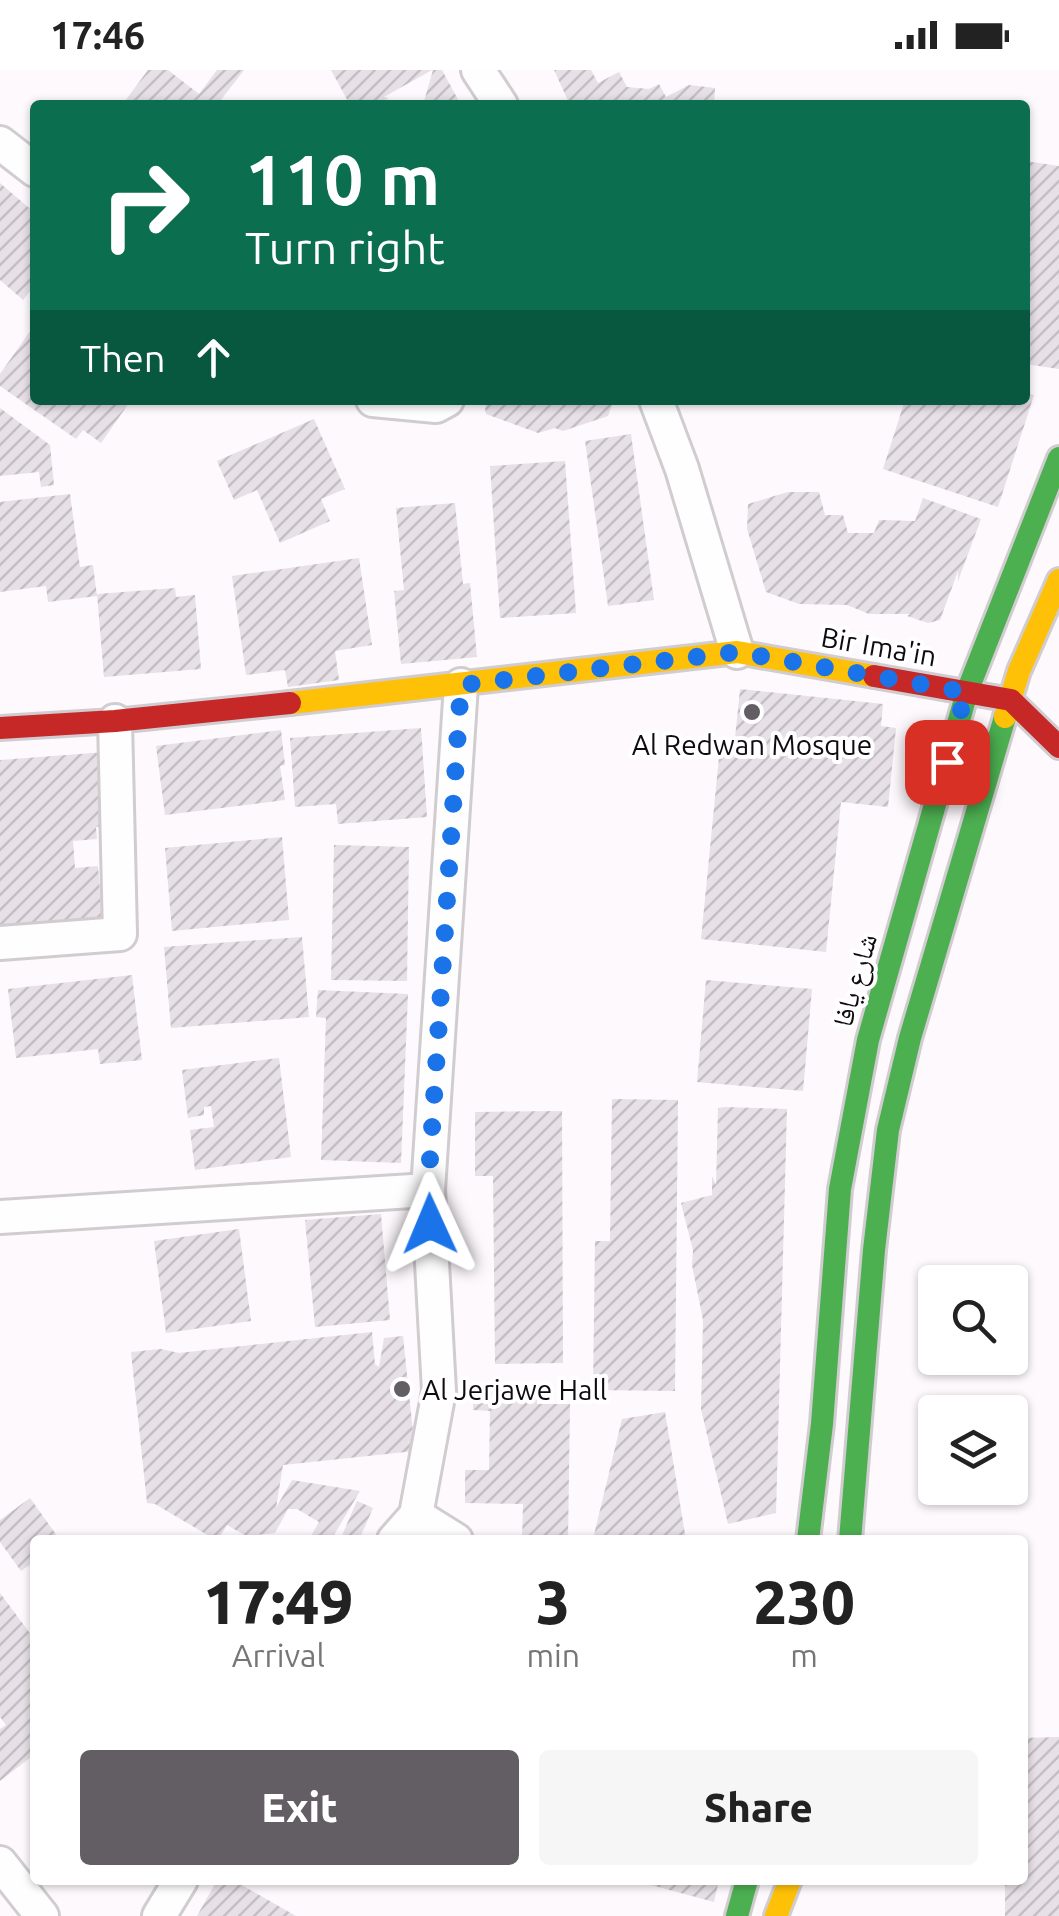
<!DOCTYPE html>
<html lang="en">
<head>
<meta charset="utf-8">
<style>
	body { margin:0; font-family:Ubuntu,"Noto Naskh Arabic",sans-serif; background:#f6f6f6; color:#222; height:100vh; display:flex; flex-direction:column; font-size:38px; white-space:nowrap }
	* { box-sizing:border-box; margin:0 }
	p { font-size:32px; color:#767676 }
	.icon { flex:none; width:55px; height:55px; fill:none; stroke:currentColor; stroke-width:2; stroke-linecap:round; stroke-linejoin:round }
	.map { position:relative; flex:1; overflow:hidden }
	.sheet { position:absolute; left:30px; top:1465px; width:998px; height:350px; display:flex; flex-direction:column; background:#fff; border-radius:10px; box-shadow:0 2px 8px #0004 }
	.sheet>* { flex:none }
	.guide { position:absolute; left:30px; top:30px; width:1000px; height:305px; border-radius:10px; box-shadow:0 2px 8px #0004; background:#0b6e4f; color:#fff; overflow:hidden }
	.buttons { position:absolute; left:918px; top:1195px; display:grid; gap:20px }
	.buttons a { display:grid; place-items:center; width:110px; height:110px; border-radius:10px; background:#fff; box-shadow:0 2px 8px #0004; font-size:50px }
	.pin { position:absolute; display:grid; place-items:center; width:85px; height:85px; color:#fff; margin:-42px; border-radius:20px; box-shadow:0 5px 15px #0006 }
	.me { position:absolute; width:110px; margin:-55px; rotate:359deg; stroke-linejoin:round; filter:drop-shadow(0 0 8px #0008) }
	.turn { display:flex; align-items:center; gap:35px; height:210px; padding:0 50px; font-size:45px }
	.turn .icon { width:130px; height:130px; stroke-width:2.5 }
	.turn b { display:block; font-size:70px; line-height:85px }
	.then { display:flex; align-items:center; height:95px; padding:0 50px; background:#0003; gap:20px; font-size:38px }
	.eta { display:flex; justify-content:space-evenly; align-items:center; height:170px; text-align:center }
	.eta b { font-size:60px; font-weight:800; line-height:70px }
	.button { display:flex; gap:20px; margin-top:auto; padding:20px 50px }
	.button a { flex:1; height:115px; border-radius:10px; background:#635e63; color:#fff; font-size:40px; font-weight:800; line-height:115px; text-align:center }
	.button a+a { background:#f6f6f6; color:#222 }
	.status { display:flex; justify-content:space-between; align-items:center; height:70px; padding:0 50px; background:#fff; direction:ltr }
	.status svg { height:28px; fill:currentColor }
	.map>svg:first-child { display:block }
	.building { fill:url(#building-hatch) }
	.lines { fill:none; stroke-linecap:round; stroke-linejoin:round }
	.street-casing { stroke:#d1ccd0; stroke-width:38 }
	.fast-casing { stroke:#d1ccd0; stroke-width:28 }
	.slow-casing { stroke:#d1ccd0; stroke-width:28 }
	.jam-casing { stroke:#d1ccd0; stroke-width:28 }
	.street { stroke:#fffeff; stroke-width:32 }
	.fast { stroke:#4caf50; stroke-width:22 }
	.slow { stroke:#ffc107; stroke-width:22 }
	.jam { stroke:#c62828; stroke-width:22 }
	.route { stroke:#1a73e8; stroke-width:18; stroke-dasharray:0 32.4 }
	.poi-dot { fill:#635e63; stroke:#fff; stroke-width:4 }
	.labels { text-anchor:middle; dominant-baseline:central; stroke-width:8; stroke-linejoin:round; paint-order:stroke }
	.street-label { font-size:28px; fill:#100b10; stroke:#fff }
	.poi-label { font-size:28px; fill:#100b10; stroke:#fff }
</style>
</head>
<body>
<div class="status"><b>17:46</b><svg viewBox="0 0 49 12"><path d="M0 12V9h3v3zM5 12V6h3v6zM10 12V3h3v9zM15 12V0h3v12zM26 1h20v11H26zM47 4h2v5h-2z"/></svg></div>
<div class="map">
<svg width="1059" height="1846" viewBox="0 0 1059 1846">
	<defs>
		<pattern id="building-hatch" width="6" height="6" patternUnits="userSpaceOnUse" patternTransform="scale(2.5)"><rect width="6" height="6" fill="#e7e0e6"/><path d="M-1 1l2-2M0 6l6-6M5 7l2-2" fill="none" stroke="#c5bfc4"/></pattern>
	</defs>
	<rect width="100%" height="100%" fill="#fef9fd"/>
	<g class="building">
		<polygon points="148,0 168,0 199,24 217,0 244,0 217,35 208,31 205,35 122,35"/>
		<polygon points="331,0 432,0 384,27 389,28 376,35 350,35"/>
		<polygon points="433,0 442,0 461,35 423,35"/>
		<polygon points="554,0 591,0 598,13 619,2 627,17 649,19 659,14 666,27 689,15 715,18 714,35 570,35"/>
		<polygon points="1025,91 1059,96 1059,299 1025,294"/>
		<polygon points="0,113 35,143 35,215 23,230 0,210"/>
		<polygon points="35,254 35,330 131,330 101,373 83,360 76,369 0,316 0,304"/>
		<polygon points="1025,323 1034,325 998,437 883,399 905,330 1025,330"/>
		<polygon points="488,330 614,330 608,346 563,361 555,358 538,363 486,344 485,339"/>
		<polygon points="0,338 50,375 54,415 41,417 39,402 0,406"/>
		<polygon points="314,349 345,419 321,429 330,451 280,473 257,420 234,430 217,391"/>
		<polygon points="631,364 654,530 608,536 585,371"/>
		<polygon points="565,391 576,543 500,548 490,396"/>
		<polygon points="788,422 819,422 825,445 843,445 848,463 874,463 879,450 915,451 923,428 981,449 958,511 958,501 940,550 928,553 907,546 910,544 869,544 847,535 799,534 766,522 747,459 748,434"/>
		<polygon points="70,424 80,497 93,495 97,526 48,532 46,516 0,522 0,432"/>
		<polygon points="455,433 463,514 470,513 477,587 401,594 394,521 404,520 396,438"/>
		<polygon points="359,488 372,575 335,581 339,610 288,617 285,600 246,605 232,506"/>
		<polygon points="175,518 176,527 195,525 201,599 104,607 97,524"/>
		<polygon points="740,619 883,634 881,656 896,658 888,737 841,732 826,882 701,869 720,677 734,678"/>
		<polygon points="421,658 427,747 338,754 336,734 295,737 290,668"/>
		<polygon points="281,660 285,695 280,696 285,730 165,745 156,676"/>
		<polygon points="106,682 112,755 96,757 97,769 73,771 75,798 98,796 103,856 0,865 0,690"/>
		<polygon points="282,767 289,850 172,861 165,778"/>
		<polygon points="334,775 409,777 407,911 331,910"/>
		<polygon points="302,867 309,947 171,958 164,877"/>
		<polygon points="132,905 142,990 100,994 98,979 16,988 8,919"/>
		<polygon points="706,910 812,919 803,1021 697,1012"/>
		<polygon points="318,920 408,924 401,1093 321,1090 326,948 316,947"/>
		<polygon points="279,988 291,1087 195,1100 190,1060 214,1057 211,1036 204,1037 204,1045 188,1048 182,1000"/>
		<polygon points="612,1029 678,1030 675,1321 593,1320 595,1171 610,1171"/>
		<polygon points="725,1037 787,1039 776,1443 728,1454 701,1339 703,1250 692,1195 693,1180 681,1133 712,1125 712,1106 716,1115 718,1038"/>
		<polygon points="562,1041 563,1293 495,1294 493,1106 475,1106 475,1042"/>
		<polygon points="381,1144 390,1250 315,1257 305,1150"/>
		<polygon points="239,1159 251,1251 166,1263 154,1171"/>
		<polygon points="372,1262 375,1294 379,1297 384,1268 403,1266 415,1381 283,1395 276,1438 292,1410 360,1421 331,1470 317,1470 311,1466 319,1452 297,1439 288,1439 275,1463 246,1466 227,1455 218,1470 216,1470 155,1434 147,1433 131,1282 161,1279 179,1283"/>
		<polygon points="473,1315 537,1316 537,1334 570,1334 568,1470 522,1470 523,1434 465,1433 465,1400 489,1400 490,1341 473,1340"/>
		<polygon points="665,1342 686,1470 593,1469 622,1349"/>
		<polygon points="30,1428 60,1470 35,1470 35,1491 21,1501 0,1472 0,1450"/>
		<polygon points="357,1431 373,1438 359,1470 340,1470"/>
		<polygon points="0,1523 35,1570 35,1684 0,1711 0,1659 6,1655 0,1647"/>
		<polygon points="1059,1667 1059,1846 1005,1846 1005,1810 1022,1810 1022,1668"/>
		<polygon points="217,1810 233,1810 296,1846 197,1846"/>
		<polygon points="653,1810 719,1810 714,1832 651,1815"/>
	</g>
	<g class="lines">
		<defs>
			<g id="street">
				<polyline points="478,0 501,35"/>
				<polyline points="0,73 35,100"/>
				<polyline points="373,330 436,336 447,330"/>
				<polyline points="656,330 682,399 737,582"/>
				<polyline points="0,873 120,864 115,651"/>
				<polyline points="0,1147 428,1120"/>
				<polyline points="416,1445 456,1470"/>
				<polyline points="394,1470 416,1445 439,1321 428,1120 461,615"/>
				<polyline points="0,1793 42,1846"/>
				<polyline points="159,1846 181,1810"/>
			</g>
			<g id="fast">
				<polyline points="808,1470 822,1354 840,1119 868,970 967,622 1059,388"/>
				<polyline points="850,1470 874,1180 888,1060 910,968 1005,647"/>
				<polyline points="737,1846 747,1810"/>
			</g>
			<g id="slow">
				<polyline points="290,633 737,582 874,606"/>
				<polyline points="1005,647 1019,601 1059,510"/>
				<polyline points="776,1846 790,1810"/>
			</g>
			<g id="jam">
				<polyline points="874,606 1011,630 1059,677"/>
				<polyline points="0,658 115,651 290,633"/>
			</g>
		</defs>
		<use href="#street" class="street-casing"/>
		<use href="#fast" class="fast-casing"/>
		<use href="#slow" class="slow-casing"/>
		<use href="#jam" class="jam-casing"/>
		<use href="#street" class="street"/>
		<use href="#fast" class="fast"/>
		<use href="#slow" class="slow"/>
		<use href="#jam" class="jam"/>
	</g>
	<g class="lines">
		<polyline class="route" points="430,1154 428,1120 461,615 737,582 966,622 947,692"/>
	</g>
	<g class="poi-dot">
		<circle cx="752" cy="642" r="10"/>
		<circle cx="402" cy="1319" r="10"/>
	</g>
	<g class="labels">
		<g class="street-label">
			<text transform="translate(879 576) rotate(10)">Bir Ima'in</text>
			<text transform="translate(854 910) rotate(-74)">شارع يافا</text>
		</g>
		<g class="poi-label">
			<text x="752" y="674">Al Redwan Mosque</text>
			<text x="422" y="1319" text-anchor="start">Al Jerjawe Hall</text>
		</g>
	</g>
</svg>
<div class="buttons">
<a><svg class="icon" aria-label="search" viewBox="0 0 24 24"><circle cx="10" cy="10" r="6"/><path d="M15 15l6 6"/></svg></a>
<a><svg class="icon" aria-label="layers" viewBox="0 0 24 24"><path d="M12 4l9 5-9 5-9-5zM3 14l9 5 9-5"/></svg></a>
</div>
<div class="pin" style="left:947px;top:692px;background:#d93025"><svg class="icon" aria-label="arrive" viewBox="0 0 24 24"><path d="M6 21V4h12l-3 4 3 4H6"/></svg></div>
<svg class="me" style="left:430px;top:1154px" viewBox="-20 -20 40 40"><path d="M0-17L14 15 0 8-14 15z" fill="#1a73e8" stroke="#fff" stroke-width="4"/></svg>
<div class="guide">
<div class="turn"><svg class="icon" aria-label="right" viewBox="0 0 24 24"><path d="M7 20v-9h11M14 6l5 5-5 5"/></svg><div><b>110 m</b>Turn right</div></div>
<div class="then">Then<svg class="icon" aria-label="ahead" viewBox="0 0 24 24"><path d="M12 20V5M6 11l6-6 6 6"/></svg></div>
</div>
<section class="sheet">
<div class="eta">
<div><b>17:49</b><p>Arrival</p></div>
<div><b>3</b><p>min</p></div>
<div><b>230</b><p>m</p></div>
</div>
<div class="button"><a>Exit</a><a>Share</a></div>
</section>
</div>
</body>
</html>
